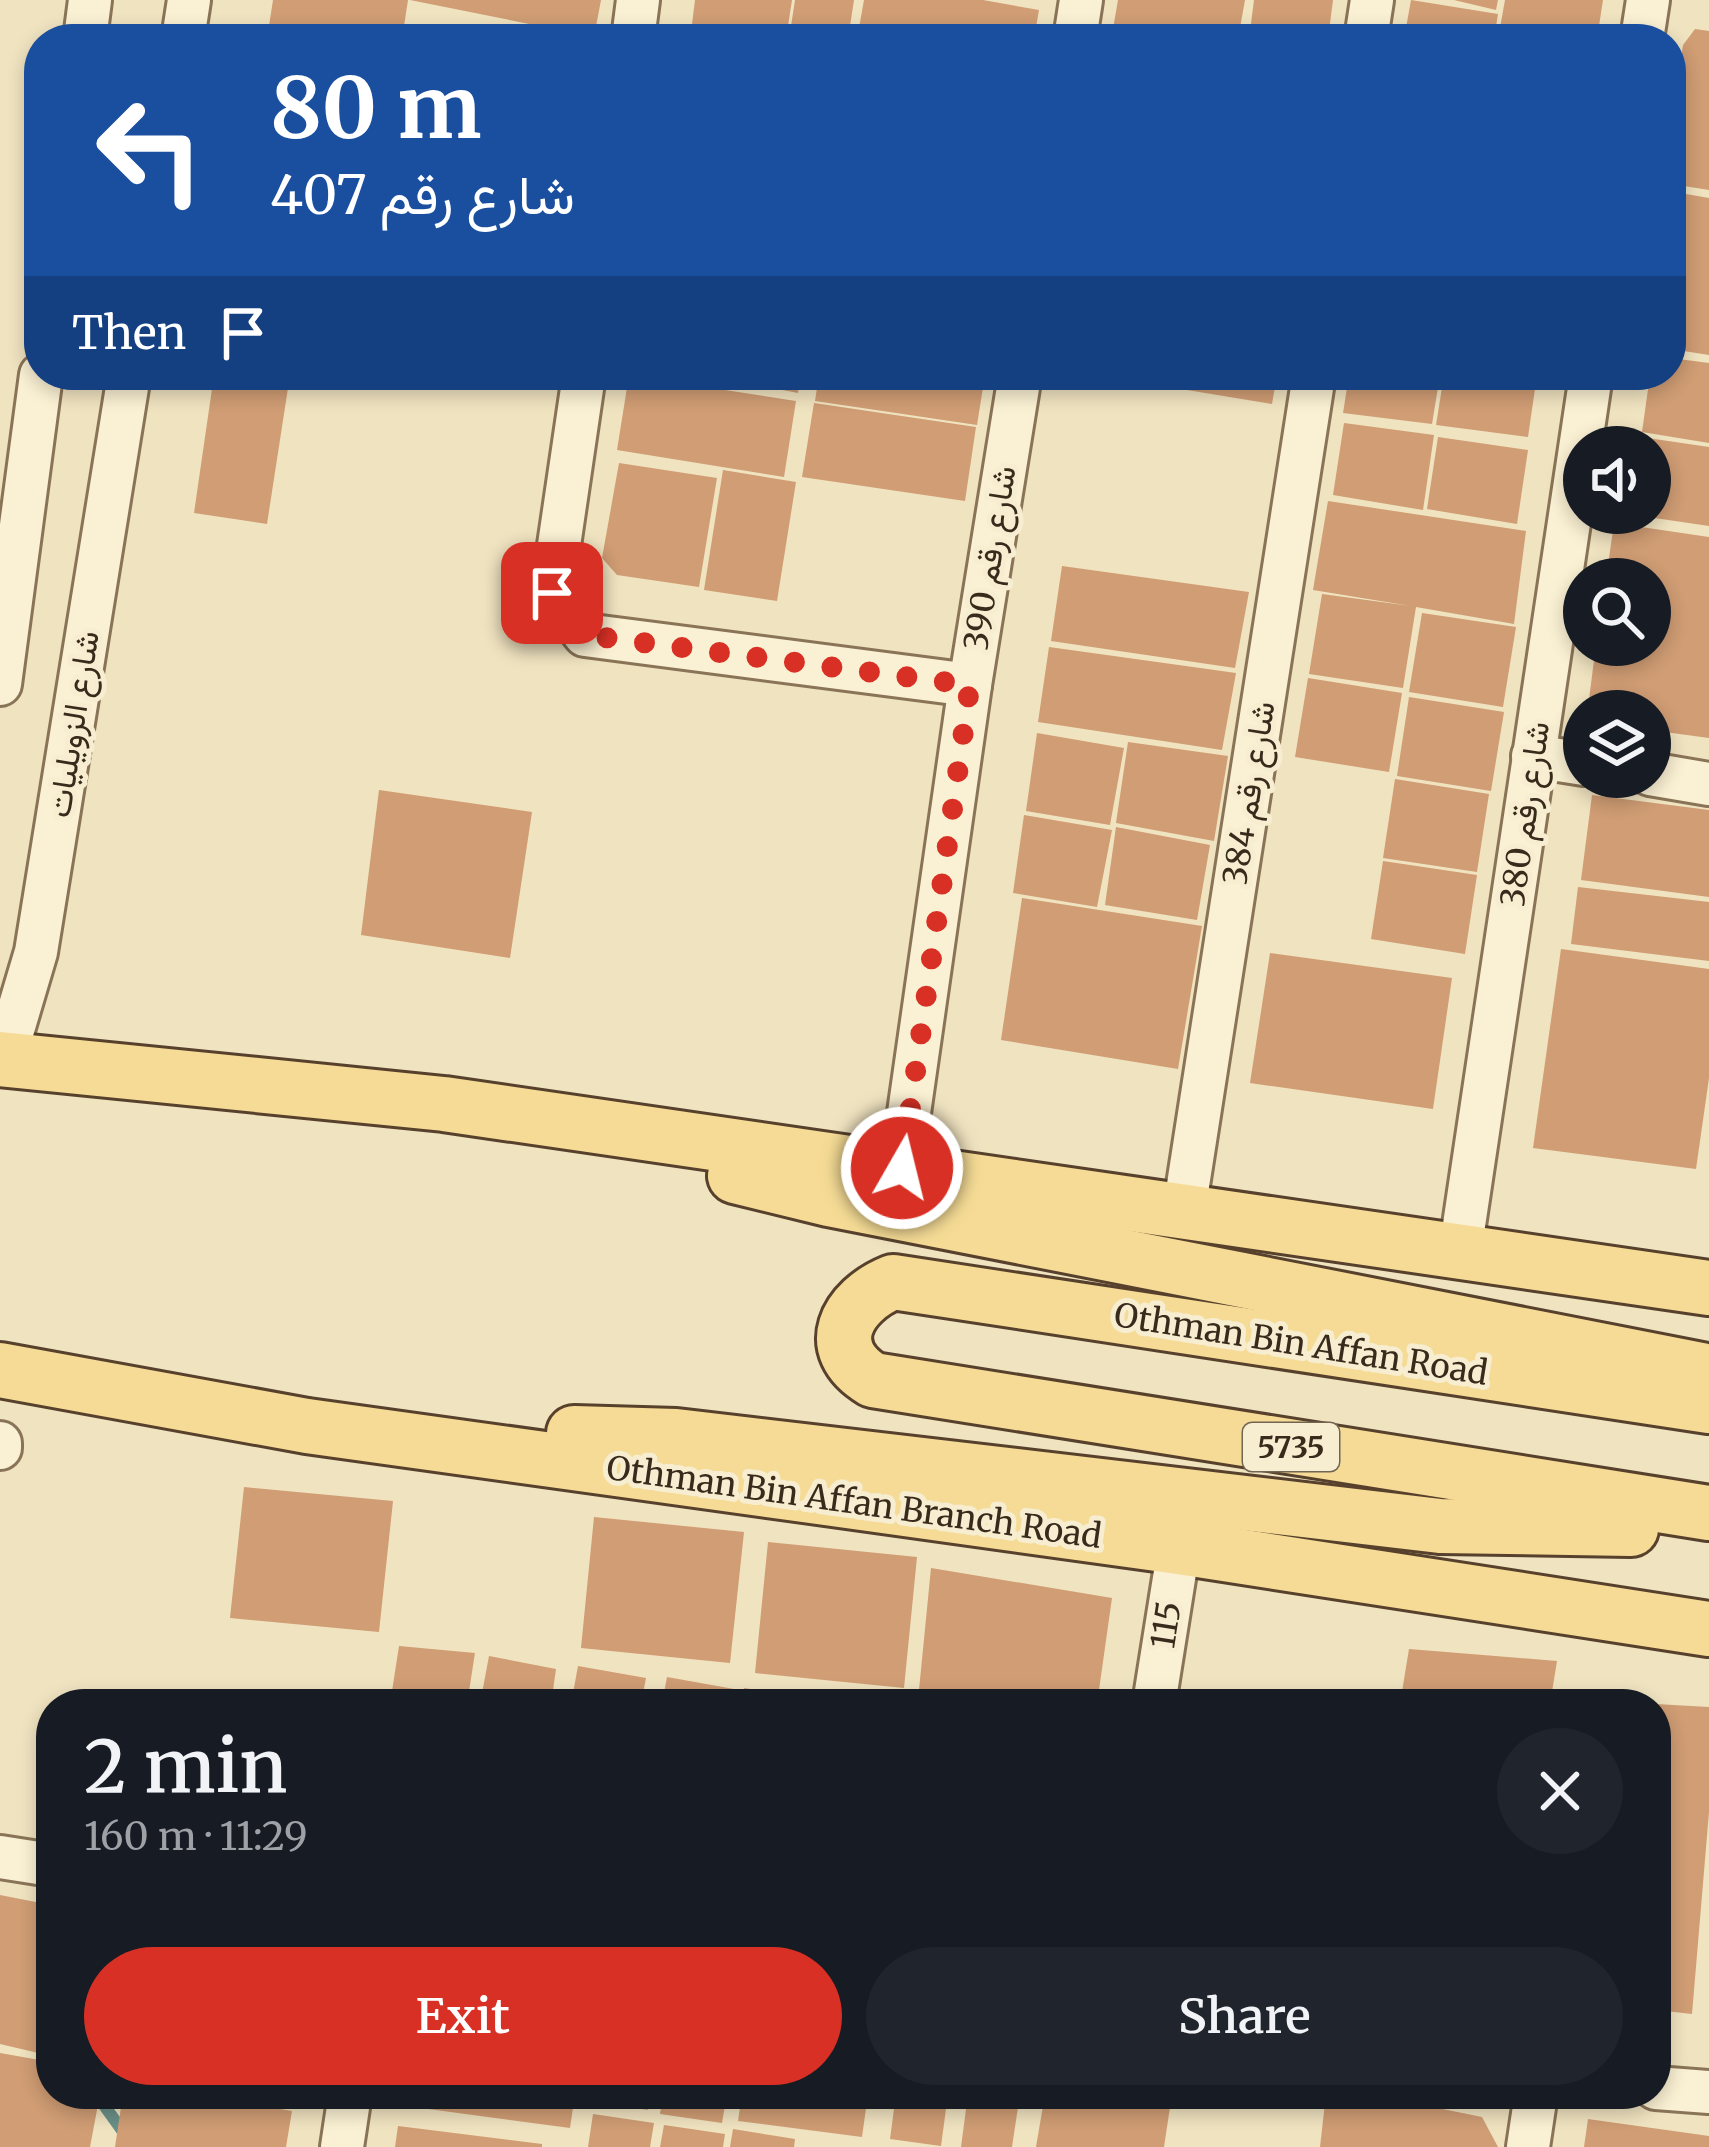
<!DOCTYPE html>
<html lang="en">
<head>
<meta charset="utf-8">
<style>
	body { margin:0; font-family:Merriweather,Vazirmatn,serif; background:#20242c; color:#f1f3f6; height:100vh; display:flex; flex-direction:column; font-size:45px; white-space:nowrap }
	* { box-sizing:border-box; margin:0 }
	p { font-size:39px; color:#9ea1a6 }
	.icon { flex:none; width:66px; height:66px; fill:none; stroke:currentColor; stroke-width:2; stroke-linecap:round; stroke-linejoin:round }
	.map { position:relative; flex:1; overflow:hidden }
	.side { position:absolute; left:36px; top:1689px; width:1635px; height:420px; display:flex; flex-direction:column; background:#171b24; border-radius:48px; box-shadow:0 6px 18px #0003 }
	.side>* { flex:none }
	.top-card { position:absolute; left:24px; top:24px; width:1662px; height:366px; border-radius:48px; box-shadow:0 6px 18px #0003; background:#1a4fa0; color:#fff; overflow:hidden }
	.fabs { position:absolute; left:1563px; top:426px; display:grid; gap:24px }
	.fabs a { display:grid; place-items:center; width:108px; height:108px; border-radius:50%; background:#171b24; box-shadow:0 6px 18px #0003; font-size:60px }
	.pin { position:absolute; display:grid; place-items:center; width:102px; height:102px; color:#fff; margin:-51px; border-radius:24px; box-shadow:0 6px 18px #0006 }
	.me { position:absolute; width:132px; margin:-66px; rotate:8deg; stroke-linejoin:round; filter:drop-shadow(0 0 9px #0008) }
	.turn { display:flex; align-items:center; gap:42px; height:252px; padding:0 48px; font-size:54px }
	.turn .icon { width:156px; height:156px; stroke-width:2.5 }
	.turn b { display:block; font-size:84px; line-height:102px }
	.then { display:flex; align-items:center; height:114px; padding:0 48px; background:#0003; gap:24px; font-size:45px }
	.round { display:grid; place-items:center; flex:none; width:126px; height:126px; border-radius:63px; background:#20242c }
	.headline { display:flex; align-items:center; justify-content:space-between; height:204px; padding:0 48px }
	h1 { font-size:72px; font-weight:600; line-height:90px }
	.action { display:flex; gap:24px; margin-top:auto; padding:24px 48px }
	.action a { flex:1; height:138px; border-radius:72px; background:#d93025; color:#fff; font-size:48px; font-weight:600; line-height:138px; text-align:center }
	.action a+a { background:#20242c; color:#f1f3f6 }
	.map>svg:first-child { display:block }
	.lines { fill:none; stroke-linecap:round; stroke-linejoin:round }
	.stream { stroke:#6a9088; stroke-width:12 }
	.building { fill:#d09d74 }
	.minor-casing { stroke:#8a7457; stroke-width:48 }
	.major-casing { stroke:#57412c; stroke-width:60 }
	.minor { stroke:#faf0d3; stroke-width:42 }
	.major { stroke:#f5db95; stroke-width:54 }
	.route { stroke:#d93025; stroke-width:21; stroke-dasharray:0 37.8 }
	.labels { text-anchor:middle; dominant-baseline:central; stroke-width:10; stroke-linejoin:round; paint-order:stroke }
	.shield { fill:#f7edd0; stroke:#726552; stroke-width:3 }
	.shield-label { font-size:30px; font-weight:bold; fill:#392b1c }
	.street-label { font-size:33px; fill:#392b1c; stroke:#f7edd0 }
</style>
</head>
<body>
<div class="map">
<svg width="1709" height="2147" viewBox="0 0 1709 2147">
	<rect width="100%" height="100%" fill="#f0e3c0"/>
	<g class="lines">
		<polyline class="stream" points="96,2094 134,2147"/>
	</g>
	<g class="building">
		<polygon points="273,0 408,0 402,39 267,39"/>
		<polygon points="410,0 601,0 594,37"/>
		<polygon points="695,0 792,0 786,39 741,39 691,32"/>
		<polygon points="795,0 854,0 848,39 789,39"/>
		<polygon points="864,0 983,0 1039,10 1034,39 857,39"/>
		<polygon points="1118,0 1245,0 1238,39 1170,39 1113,29"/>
		<polygon points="1254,0 1333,0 1328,39 1249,39"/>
		<polygon points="1411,0 1498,14 1494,39 1404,39"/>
		<polygon points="1454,0 1498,0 1496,10"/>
		<polygon points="1505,0 1603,0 1597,39 1498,39"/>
		<polygon points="1695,29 1709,31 1709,190 1671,184 1671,125 1683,45"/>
		<polygon points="1686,194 1709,198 1709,355 1671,349 1671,300"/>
		<polygon points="1671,358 1709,363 1709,443 1642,432 1650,375 1671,375"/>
		<polygon points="214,375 290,375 267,524 194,513"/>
		<polygon points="629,375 796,401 784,477 617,450"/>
		<polygon points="705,375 800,375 798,393"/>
		<polygon points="819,375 985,375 977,425 815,401"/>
		<polygon points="1096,375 1277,375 1272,404"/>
		<polygon points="1349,375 1440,375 1432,424 1343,413"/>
		<polygon points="1444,375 1537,375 1528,437 1436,425"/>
		<polygon points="814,403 976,427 965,501 802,477"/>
		<polygon points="1344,423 1434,435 1423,510 1333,495"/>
		<polygon points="1438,437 1528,450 1517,524 1427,509"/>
		<polygon points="1641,437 1709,447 1709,526 1641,516 1650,513 1650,447 1640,447"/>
		<polygon points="619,463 717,478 699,587 617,575 602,558"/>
		<polygon points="723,470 796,482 777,601 704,590"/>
		<polygon points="1328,501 1526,531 1514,624 1416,607 1403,688 1309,674 1322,594 1411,606 1313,590"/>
		<polygon points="1614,523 1709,537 1709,738 1650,730 1650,711 1594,711 1589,699 1596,645 1650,645 1650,579 1606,579"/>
		<polygon points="1062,566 1249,592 1235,668 1051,641"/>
		<polygon points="1422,613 1516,627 1503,707 1409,692"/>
		<polygon points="1049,647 1236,673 1222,750 1038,722"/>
		<polygon points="1308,678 1402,693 1389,772 1295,757"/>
		<polygon points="1409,697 1504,712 1491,791 1397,776"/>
		<polygon points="1037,733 1124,748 1110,825 1026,811"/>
		<polygon points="1128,742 1228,756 1214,841 1116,823"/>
		<polygon points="1395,779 1489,794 1477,872 1383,858"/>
		<polygon points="379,790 532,812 510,958 361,935"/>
		<polygon points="1592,795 1709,810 1709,897 1581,880"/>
		<polygon points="1024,815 1112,830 1097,907 1013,893"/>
		<polygon points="1116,827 1210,845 1197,920 1105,905"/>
		<polygon points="1383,861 1477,875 1465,954 1371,939"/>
		<polygon points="1578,887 1709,902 1709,961 1571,944"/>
		<polygon points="1022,898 1202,926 1178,1069 1001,1040"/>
		<polygon points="1561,949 1709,969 1709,1078 1696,1169 1533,1148"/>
		<polygon points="1270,953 1452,978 1433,1109 1250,1083"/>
		<polygon points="244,1487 393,1501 379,1632 230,1618"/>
		<polygon points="594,1517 744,1532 730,1663 581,1648"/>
		<polygon points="768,1542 917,1557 904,1688 755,1673"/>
		<polygon points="931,1568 1112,1598 1097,1704 952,1704 918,1700"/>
		<polygon points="399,1646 475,1653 467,1704 390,1704"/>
		<polygon points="1409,1649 1557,1661 1550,1704 1400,1704"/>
		<polygon points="489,1656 556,1669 551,1704 480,1704"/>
		<polygon points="578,1666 646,1678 641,1704 571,1704"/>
		<polygon points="667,1677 734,1689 732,1704 662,1704"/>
		<polygon points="744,1688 830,1701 830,1704 742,1704"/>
		<polygon points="1656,1704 1709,1707 1709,1812 1692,2014 1656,2010"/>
		<polygon points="0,1895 51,1905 51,2056 0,2044"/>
		<polygon points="0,2053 51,2062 51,2094 100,2094 90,2147 0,2147"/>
		<polygon points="123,2094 193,2094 292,2111 286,2147 115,2147"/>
		<polygon points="407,2094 575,2094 570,2128 406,2106"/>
		<polygon points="599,2094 651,2094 648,2110 598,2103"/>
		<polygon points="663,2094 727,2094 722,2123 660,2114"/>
		<polygon points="742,2094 868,2094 862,2137 738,2121"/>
		<polygon points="896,2094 948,2094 941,2146 890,2139"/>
		<polygon points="968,2094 1020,2094 1012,2147 961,2147"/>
		<polygon points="1045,2094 1172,2094 1164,2147 1036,2147"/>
		<polygon points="1326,2094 1369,2094 1482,2117 1498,2147 1320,2147"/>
		<polygon points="593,2114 654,2123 650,2147 588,2147"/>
		<polygon points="1588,2119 1709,2136 1709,2147 1584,2147"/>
		<polygon points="664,2125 725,2134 723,2147 660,2147"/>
		<polygon points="398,2126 542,2144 542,2147 395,2147"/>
		<polygon points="733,2129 795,2139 794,2147 730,2147"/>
	</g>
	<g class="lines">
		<defs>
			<g id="minor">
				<polyline points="85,39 90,0"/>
				<polyline points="183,39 189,0"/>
				<polyline points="633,39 638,0"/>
				<polyline points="1075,39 1081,0"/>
				<polyline points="1366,39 1372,0"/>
				<polyline points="1642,39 1648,0"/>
				<polyline points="584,375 552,593 585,635 970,685"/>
				<polyline points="0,684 41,375"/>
				<polyline points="1533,756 1584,764"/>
				<polyline points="1650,774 1709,784"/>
				<polyline points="4,1060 36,952 129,375"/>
				<polyline points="901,1169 970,685 1020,375"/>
				<polyline points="1184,1211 1314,375"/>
				<polyline points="1460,1252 1591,375"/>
				<polyline points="0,1443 0,1448"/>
				<polyline points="1154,1704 1179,1547"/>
				<polyline points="0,1857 51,1865"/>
				<polyline points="1656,2088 1709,2092"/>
				<polyline points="342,2147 350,2094"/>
				<polyline points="1528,2147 1536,2094"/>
			</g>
			<g id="major">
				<polyline points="0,1059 444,1104 1709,1288"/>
				<polyline points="735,1176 829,1199 1701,1370"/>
				<polyline points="0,1370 307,1426 1179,1547 1709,1629"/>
				<path d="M1709,1406L893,1282C846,1301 821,1349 873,1380L1709,1513"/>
				<polyline points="574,1433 676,1436 1440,1526 1631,1529"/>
			</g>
		</defs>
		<use href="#minor" class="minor-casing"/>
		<use href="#major" class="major-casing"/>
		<use href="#minor" class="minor"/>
		<use href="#major" class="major"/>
	</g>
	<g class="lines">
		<polyline class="route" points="552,593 585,635 970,685 902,1168"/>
	</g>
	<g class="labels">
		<rect class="shield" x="1243" y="1423" width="96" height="48" rx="9"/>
		<g class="shield-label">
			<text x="1291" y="1447">5735</text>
		</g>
		<g class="street-label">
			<text transform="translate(990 558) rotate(-81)">شارع رقم 390</text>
			<text transform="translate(73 724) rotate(-81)">شارع الزويليات</text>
			<text transform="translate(1249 793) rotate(-81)">شارع رقم 384</text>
			<text transform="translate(1525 814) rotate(-82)">شارع رقم 380</text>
			<text transform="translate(1301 1344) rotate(9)">Othman Bin Affan Road</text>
			<text transform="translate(854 1502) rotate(8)">Othman Bin Affan Branch Road</text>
			<text transform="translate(1166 1625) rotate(-81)">115</text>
		</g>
	</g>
</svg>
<div class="fabs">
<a><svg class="icon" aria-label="sound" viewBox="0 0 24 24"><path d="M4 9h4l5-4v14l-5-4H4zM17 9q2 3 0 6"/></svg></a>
<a><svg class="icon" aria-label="search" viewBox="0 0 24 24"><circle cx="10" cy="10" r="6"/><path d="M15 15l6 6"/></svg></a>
<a><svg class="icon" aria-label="layers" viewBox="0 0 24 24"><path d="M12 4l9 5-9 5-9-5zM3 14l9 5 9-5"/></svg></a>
</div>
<div class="pin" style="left:552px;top:593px;background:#d93025"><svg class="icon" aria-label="arrive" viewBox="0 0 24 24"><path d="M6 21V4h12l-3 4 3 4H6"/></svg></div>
<svg class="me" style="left:902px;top:1168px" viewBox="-20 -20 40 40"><circle r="17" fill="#d93025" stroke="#fff" stroke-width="3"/><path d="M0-11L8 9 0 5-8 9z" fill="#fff"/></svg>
<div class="top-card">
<div class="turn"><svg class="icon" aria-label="left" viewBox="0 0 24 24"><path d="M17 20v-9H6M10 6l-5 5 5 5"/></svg><div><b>80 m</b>شارع رقم 407</div></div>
<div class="then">Then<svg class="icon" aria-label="arrive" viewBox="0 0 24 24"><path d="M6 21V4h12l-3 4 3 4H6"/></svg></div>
</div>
<section class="side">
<div class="headline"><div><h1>2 min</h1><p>160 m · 11:29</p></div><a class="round"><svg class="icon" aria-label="close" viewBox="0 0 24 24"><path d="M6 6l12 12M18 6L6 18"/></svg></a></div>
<div class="action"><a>Exit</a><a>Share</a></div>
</section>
</div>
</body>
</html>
